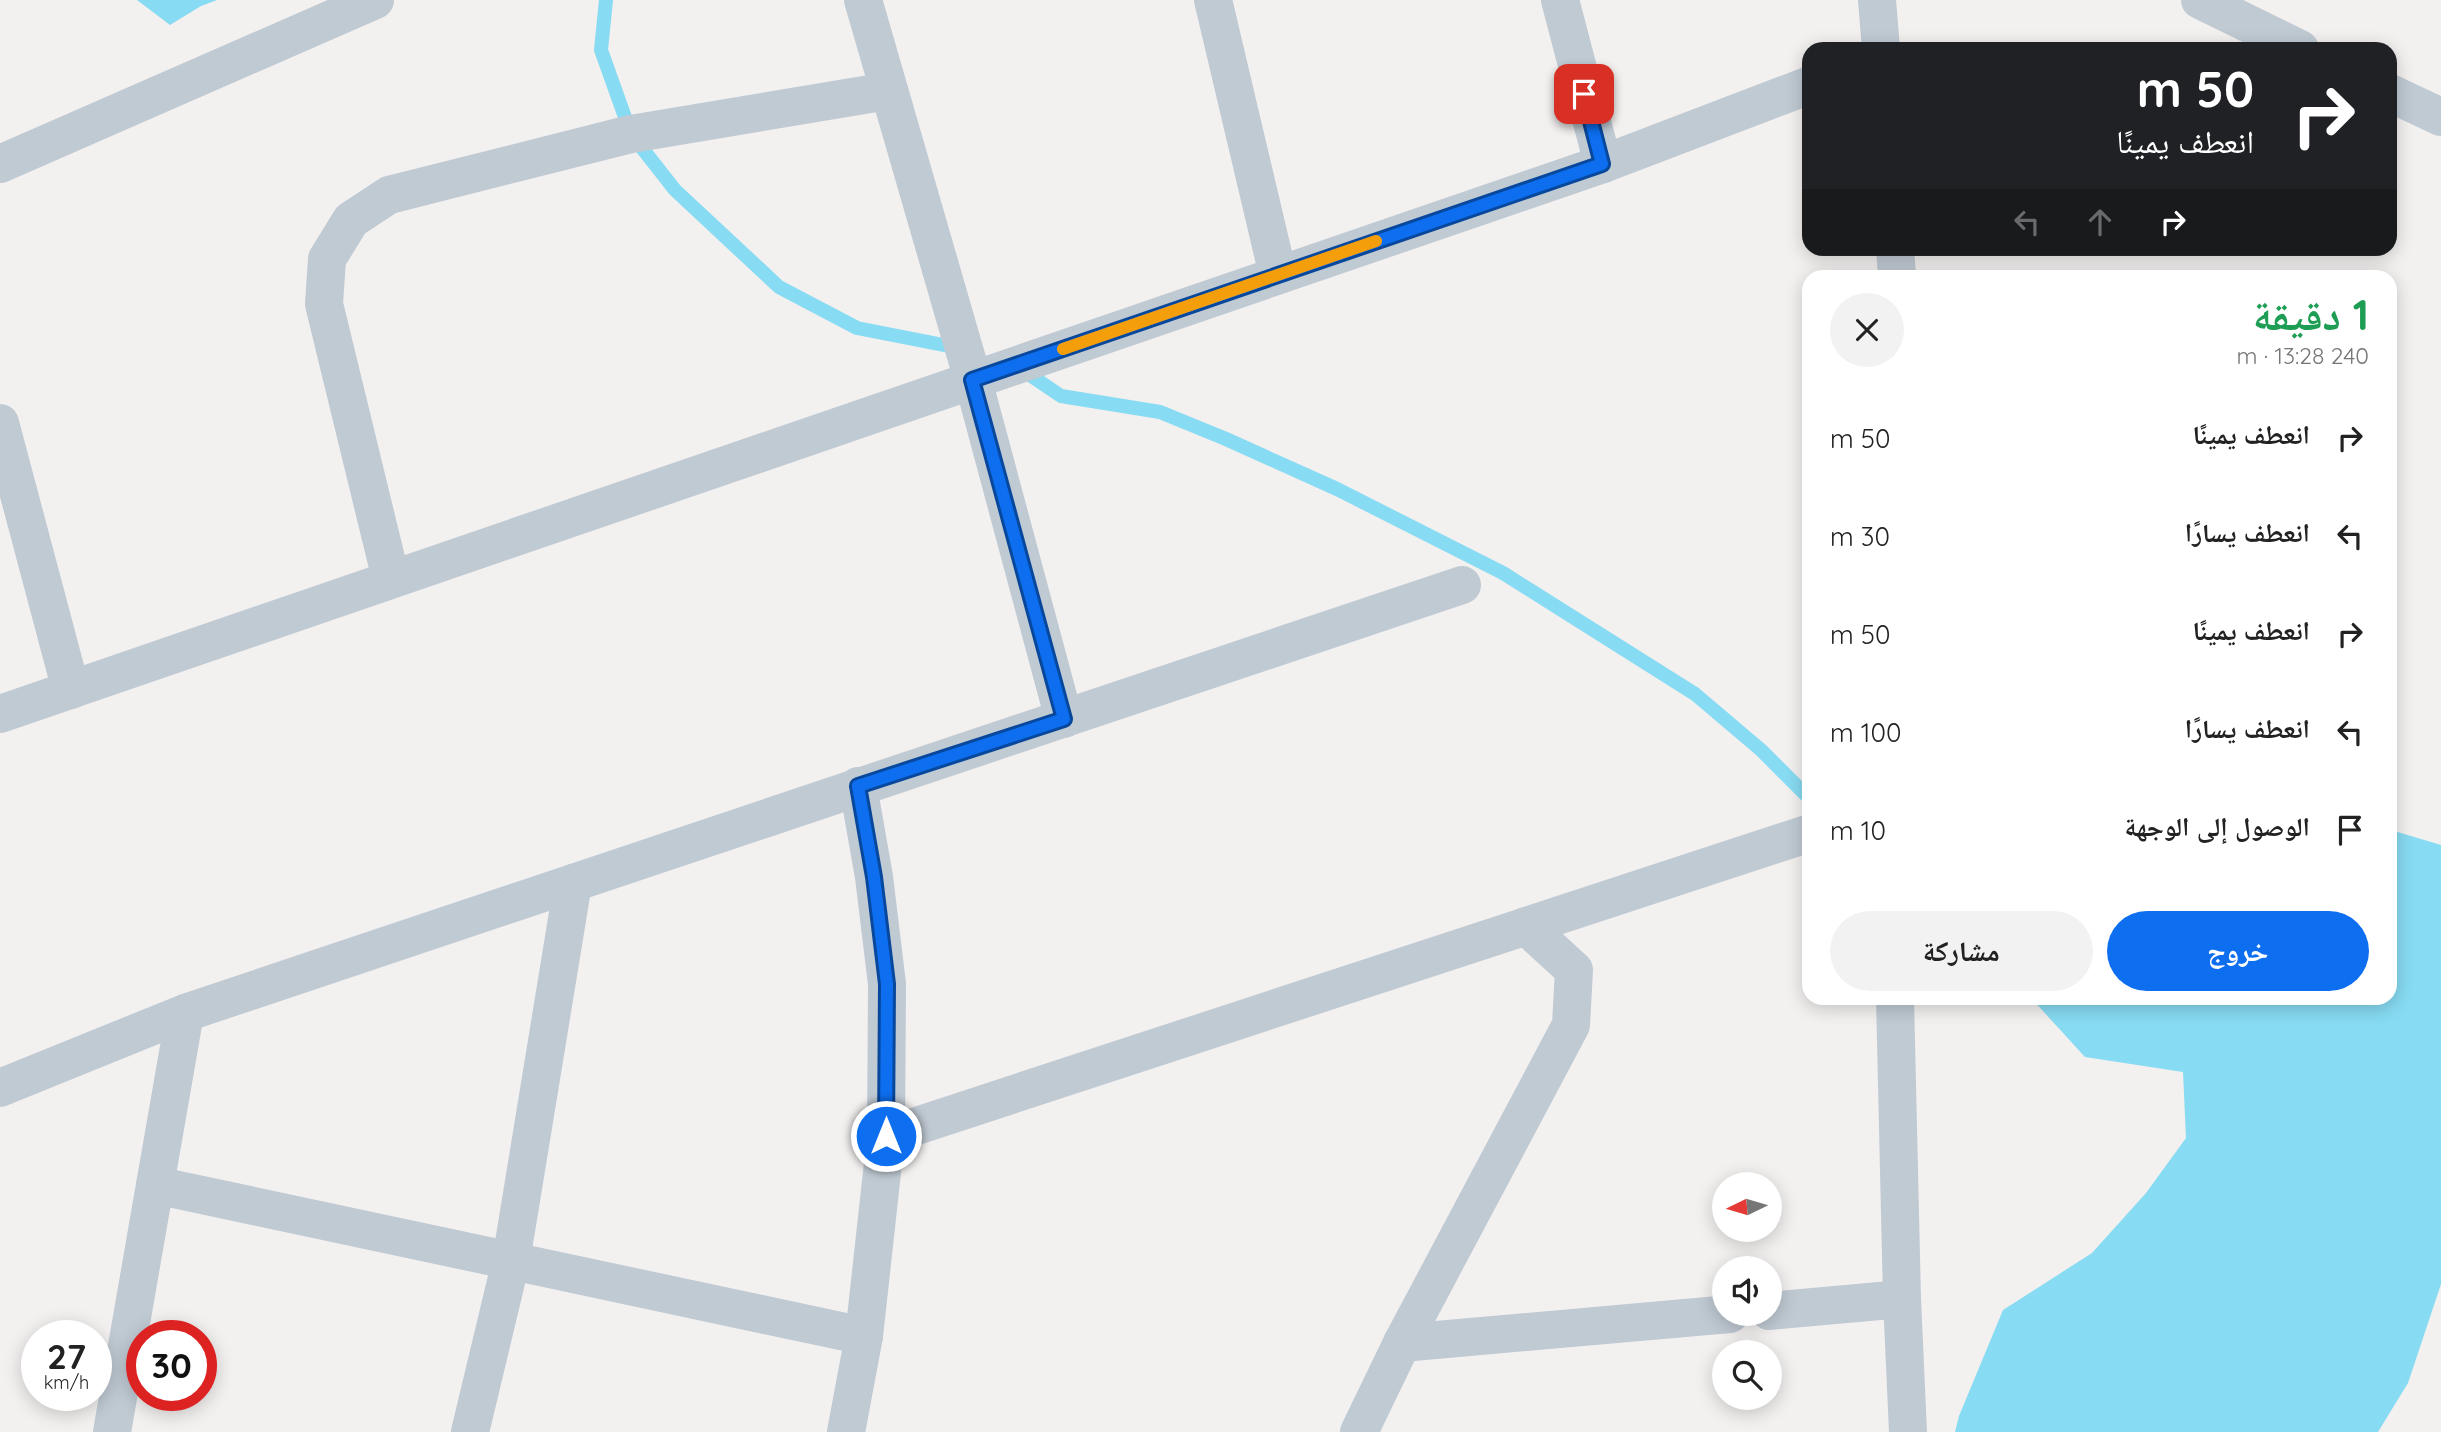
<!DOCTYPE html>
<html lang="ar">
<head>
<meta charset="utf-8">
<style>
	body { margin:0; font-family:Quicksand,"Noto Naskh Arabic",sans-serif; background:#f2f2f2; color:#222; direction:rtl; height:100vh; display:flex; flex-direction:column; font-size:26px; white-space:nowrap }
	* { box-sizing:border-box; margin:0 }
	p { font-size:23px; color:#767676 }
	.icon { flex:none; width:38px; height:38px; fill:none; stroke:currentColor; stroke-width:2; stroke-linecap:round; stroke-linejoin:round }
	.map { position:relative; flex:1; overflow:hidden; direction:ltr }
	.sheet { position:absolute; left:1802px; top:270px; width:595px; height:735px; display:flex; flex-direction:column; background:#fff; border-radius:21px; box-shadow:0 4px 18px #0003; direction:rtl }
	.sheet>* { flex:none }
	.hud { position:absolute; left:1802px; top:42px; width:595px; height:214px; border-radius:21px; box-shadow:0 4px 18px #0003; direction:rtl; background:#202124; color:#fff; overflow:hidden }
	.needle { width:46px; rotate:265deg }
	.controls { position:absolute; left:1712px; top:1172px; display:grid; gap:14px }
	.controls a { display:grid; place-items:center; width:70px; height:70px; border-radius:50%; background:#fff; box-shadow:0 4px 18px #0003; font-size:35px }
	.speed { position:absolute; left:21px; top:1320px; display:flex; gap:14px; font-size:35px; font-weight:700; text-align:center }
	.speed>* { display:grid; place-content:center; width:91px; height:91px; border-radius:50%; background:#fff; box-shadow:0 4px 18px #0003; line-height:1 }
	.speed small { font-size:18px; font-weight:400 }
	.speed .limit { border:10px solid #d22; background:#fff; color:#111 }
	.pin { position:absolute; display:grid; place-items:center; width:60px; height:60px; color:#fff; margin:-30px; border-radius:14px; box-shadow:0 4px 10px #0006 }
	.me { position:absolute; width:77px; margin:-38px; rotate:0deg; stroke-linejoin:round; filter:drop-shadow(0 0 5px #0008) }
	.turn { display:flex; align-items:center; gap:24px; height:147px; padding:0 28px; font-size:32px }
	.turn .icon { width:91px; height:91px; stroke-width:2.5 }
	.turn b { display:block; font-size:49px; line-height:60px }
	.lanes { display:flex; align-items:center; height:66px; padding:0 28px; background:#0003; justify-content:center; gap:35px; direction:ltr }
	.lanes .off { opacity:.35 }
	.round { display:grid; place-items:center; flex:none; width:74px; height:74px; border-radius:37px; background:#f2f2f2 }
	.overview { display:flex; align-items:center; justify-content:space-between; height:119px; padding:0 28px }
	h1 { font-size:42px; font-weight:800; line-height:52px; color:#1e9e55 }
	.button { display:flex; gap:14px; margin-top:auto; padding:14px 28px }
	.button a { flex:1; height:80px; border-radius:42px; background:#0d6ef0; color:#fff; font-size:28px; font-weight:800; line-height:80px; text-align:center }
	.button a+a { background:#f2f2f2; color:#222 }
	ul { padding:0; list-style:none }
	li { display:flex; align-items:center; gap:21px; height:98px; padding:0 28px }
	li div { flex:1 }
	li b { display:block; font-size:26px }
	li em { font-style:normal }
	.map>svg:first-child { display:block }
	.water { fill:#87dbf2 }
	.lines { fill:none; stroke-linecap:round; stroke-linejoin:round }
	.stream { stroke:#87dbf2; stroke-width:14 }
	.minor { stroke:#c0cad3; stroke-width:38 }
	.route-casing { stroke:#08489c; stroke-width:18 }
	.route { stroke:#0d6ef0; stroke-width:12 }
	.slow { stroke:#f59e0b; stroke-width:12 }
</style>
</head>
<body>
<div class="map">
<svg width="2441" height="1432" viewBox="0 0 2441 1432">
	<rect width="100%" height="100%" fill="#f3f0f0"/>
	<g class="water">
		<polygon points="137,0 217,0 201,6 170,25"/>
		<polygon points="2391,830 2441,845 2441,1284 2408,1383 2378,1432 1955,1432 1959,1416 2003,1310 2092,1253 2146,1193 2186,1138 2183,1072 2085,1057 2031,998 2390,998"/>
	</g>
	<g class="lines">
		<g class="stream">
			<polyline points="606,0 601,50 631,134 675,190 779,287 857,328 959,348"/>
			<polyline points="1021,369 1061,396 1160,412 1226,439 1337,489 1503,573 1695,694 1761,750 1806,795"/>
		</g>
		<g class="minor">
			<polyline points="863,0 973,380 1064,719"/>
			<polyline points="1213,0 1278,275"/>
			<polyline points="1560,0 1603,164"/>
			<polyline points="1877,0 1881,49"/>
			<polyline points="2200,0 2300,49"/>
			<polyline points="2390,93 2441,117"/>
			<polyline points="0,164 375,0"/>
			<polyline points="1895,248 1897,276"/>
			<polyline points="0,423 71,690"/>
			<polyline points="391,579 324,304 327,259 351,220 389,195 631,134 888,91"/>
			<polyline points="0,714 1603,164 1810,85"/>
			<polyline points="1895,998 1902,1299 1908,1432"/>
			<polyline points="0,1088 185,1013 1462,585"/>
			<polyline points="886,1136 1810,833"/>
			<polyline points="155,1185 864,1336"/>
			<polyline points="1769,1311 1902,1299"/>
			<polyline points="1402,1343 1730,1314"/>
			<polyline points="112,1432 185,1013"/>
			<polyline points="470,1432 511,1261 573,883"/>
			<polyline points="846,1432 864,1336 886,1136 887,984 874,877 858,786"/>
			<polyline points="1359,1432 1402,1343 1571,1025 1574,970 1526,926"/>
		</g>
	</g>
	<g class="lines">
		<defs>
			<polyline id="route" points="886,1136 887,984 874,877 858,786 1064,719 972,380 1602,164 1584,94"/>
		</defs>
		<use href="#route" class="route-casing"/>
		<use href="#route" class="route"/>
		<polyline class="slow" points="1063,349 1376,241"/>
	</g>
</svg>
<div class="controls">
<a><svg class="needle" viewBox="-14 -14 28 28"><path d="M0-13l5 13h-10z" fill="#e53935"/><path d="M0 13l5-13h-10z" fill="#767676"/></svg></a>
<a><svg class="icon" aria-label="sound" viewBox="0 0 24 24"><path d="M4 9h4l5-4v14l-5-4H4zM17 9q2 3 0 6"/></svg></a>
<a><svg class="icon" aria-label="search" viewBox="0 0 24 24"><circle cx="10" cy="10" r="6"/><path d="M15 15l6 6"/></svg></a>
</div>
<div class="speed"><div>27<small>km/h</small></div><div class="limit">30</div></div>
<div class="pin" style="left:1584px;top:94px;background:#d93025"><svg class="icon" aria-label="arrive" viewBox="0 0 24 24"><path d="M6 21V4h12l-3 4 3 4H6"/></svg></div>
<svg class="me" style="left:886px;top:1136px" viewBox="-20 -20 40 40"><circle r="17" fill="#0d6ef0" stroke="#fff" stroke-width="3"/><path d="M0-11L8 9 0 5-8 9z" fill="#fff"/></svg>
<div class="hud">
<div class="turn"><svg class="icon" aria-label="right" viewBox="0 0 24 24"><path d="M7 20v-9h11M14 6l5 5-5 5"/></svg><div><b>50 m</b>انعطف يمينًا</div></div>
<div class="lanes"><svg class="icon off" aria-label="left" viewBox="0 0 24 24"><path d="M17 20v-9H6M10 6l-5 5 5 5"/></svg><svg class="icon off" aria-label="ahead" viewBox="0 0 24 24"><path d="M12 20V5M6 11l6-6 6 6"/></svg><svg class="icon" aria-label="right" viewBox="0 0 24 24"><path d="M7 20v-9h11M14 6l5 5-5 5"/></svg></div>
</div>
<section class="sheet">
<div class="overview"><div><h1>1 دقيقة</h1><p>240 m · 13:28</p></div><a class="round"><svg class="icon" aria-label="close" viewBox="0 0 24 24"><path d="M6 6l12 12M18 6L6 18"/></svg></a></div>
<ul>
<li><svg class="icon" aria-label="right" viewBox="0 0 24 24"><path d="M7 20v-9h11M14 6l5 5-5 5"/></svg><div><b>انعطف يمينًا</b></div><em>50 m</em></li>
<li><svg class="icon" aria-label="left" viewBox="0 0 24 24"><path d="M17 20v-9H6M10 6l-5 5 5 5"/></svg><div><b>انعطف يسارًا</b></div><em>30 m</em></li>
<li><svg class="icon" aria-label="right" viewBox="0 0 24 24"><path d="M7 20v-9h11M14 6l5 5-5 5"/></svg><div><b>انعطف يمينًا</b></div><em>50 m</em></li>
<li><svg class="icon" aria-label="left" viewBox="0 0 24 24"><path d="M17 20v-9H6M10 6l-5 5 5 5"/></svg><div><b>انعطف يسارًا</b></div><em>100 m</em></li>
<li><svg class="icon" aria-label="arrive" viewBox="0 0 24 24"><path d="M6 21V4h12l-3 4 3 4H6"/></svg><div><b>الوصول إلى الوجهة</b></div><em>10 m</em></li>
</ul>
<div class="button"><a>خروج</a><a>مشاركة</a></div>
</section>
</div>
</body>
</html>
